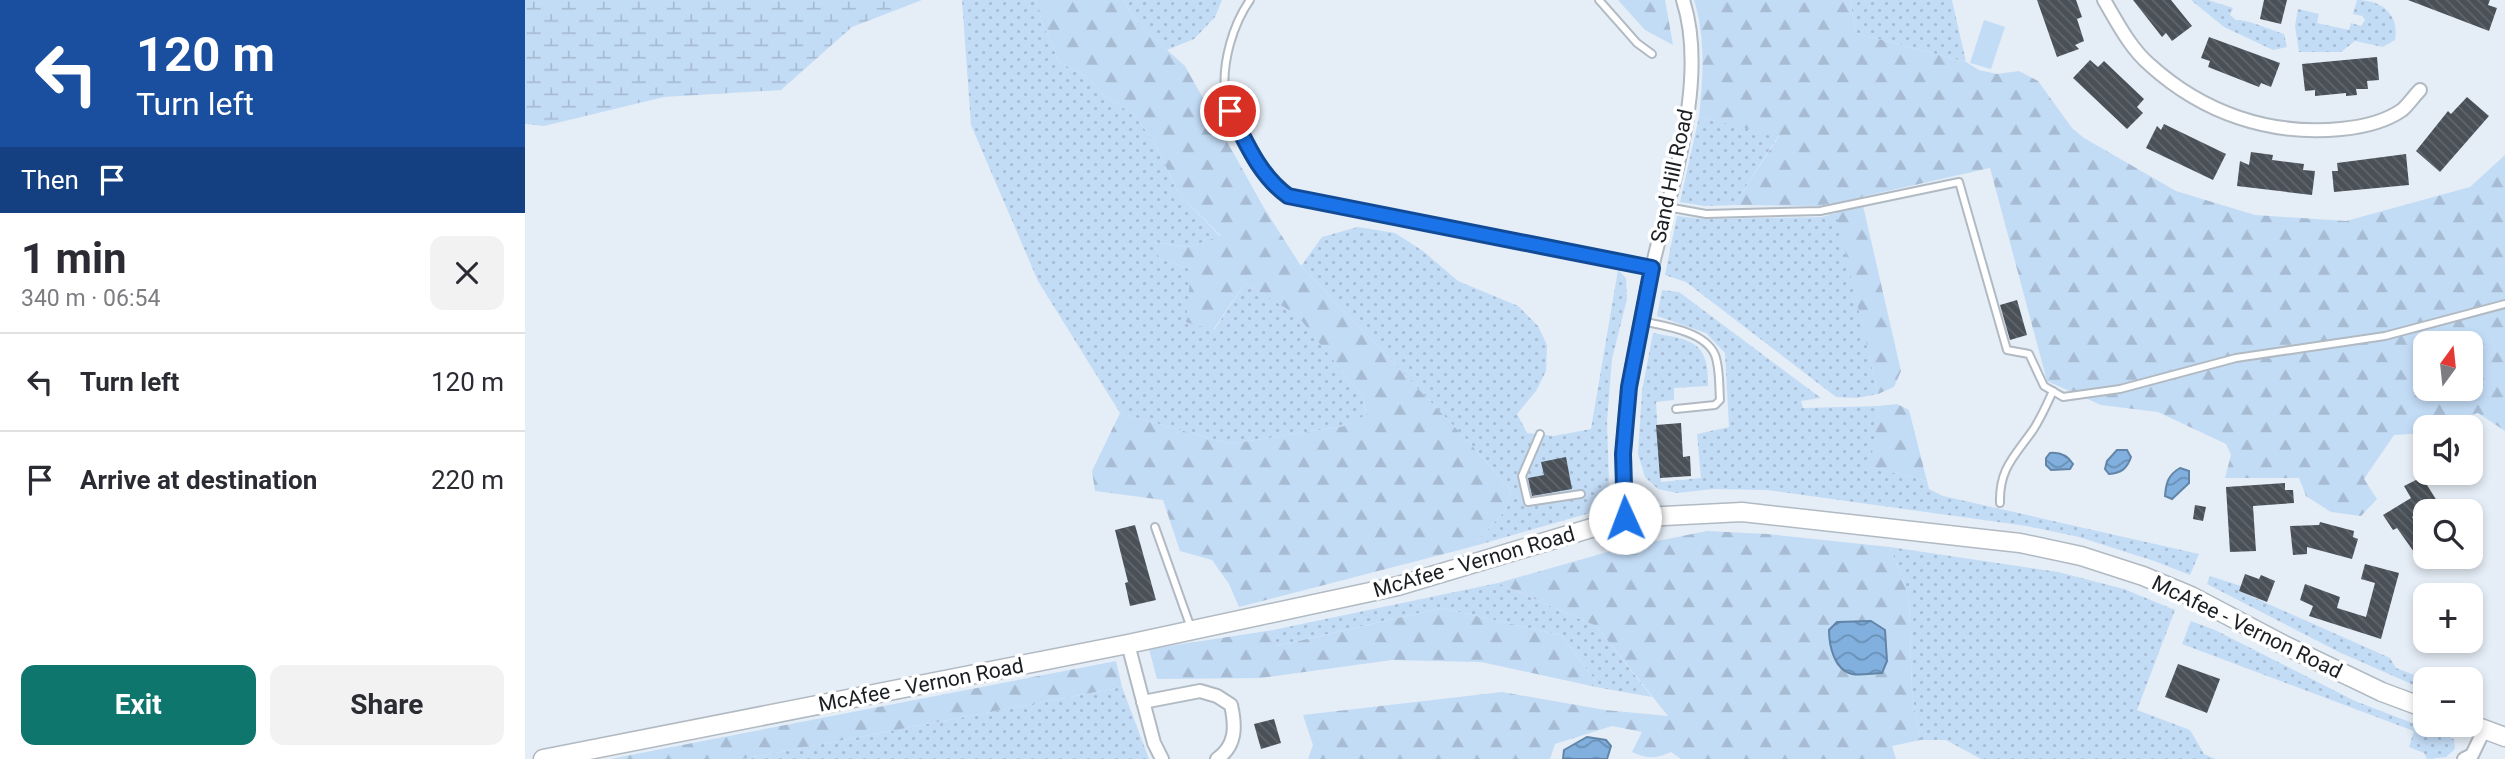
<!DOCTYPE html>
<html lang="en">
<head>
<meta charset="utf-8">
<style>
	body { margin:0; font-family:Roboto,sans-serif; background:#f2f2f3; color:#2b2b33; height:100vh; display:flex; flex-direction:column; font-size:26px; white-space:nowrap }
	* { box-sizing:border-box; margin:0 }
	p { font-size:23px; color:#7c7c81 }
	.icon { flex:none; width:38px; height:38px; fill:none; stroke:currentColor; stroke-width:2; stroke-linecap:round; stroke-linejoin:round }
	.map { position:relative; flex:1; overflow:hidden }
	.drawer { display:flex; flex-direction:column; background:#fff; width:525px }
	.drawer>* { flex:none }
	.top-card { background:#1a4fa0; color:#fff; overflow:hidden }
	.needle { width:46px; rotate:15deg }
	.buttons { position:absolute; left:1888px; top:331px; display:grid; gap:14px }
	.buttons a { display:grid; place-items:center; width:70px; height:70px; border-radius:14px; background:#fff; box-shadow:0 4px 10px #0003; font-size:35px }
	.pin { position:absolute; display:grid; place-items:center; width:60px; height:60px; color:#fff; margin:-30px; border:4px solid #fff; border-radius:50%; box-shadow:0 2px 7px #0007 }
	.me { position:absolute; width:77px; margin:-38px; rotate:358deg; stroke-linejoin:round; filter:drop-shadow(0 0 5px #0008) }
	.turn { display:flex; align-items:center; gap:24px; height:147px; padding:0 21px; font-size:32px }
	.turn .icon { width:91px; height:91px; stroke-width:2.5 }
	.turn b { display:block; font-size:49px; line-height:60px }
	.then { display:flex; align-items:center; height:66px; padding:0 21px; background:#0003; gap:14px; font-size:26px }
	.round { display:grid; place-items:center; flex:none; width:74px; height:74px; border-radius:14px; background:#f2f2f3 }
	.head { display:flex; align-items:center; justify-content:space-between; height:119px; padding:0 21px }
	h1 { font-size:42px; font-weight:700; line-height:52px }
	.button { display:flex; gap:14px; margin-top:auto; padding:14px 21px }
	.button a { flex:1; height:80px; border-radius:14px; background:#0f766e; color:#fff; font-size:28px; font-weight:700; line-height:80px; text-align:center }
	.button a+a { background:#f2f2f3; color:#2b2b33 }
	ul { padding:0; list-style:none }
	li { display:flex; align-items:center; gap:21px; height:98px; padding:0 21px; border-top:2px solid #e1e1e2 }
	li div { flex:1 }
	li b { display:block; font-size:26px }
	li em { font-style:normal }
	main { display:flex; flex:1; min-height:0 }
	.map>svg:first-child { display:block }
	.grass { fill:url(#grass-dots) }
	.forest { fill:url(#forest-firs); fill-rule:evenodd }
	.wetland { fill:url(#wetland-marsh) }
	.park { fill:#c3dcf6 }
	.water { fill:url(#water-waves); stroke:#6284a6; stroke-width:2 }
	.building { fill:url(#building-back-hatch) }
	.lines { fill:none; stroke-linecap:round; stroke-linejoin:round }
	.lane-casing { stroke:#b1bac2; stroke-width:10 }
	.street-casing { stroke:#b1bac2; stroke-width:16 }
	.secondary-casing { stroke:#b1bac2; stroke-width:21 }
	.lane { stroke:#fff; stroke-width:6 }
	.street { stroke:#fff; stroke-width:12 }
	.secondary { stroke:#fff; stroke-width:18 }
	.route-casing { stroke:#114b97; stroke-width:18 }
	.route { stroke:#1a73e8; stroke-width:12 }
	.labels { text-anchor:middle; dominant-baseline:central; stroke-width:7; stroke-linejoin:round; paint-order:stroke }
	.street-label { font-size:21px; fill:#1b1e22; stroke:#fff }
</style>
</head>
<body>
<main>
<section class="drawer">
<div class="top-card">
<div class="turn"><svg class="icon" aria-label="left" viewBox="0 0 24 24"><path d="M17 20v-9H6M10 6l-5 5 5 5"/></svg><div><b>120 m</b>Turn left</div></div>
<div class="then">Then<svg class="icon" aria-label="arrive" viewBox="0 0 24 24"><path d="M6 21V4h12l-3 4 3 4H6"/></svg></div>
</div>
<div class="head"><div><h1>1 min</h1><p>340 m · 06:54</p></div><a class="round"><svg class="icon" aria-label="close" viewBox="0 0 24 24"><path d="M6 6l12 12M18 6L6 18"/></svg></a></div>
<ul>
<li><svg class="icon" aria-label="left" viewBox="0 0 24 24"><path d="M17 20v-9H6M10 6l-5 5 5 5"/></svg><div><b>Turn left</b></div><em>120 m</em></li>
<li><svg class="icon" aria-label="arrive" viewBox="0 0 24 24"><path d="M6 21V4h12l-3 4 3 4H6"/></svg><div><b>Arrive at destination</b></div><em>220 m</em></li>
</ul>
<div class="button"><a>Exit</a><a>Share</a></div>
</section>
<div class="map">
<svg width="1980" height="759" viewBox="0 0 1980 759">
	<defs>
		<pattern id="grass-dots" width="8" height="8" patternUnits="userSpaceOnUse" patternTransform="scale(1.75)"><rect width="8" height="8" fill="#c3dcf6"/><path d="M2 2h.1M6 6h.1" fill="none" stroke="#a7bcd3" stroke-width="1.8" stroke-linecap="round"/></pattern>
		<pattern id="forest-firs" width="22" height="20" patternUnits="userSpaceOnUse" patternTransform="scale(1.75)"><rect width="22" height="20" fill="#c3dcf6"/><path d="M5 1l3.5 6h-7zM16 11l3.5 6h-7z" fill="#a7bcd3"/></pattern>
		<pattern id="wetland-marsh" width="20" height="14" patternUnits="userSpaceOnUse" patternTransform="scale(1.75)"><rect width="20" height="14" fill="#c3dcf6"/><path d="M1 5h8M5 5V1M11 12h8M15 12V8" fill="none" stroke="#a7bcd3"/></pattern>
		<pattern id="water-waves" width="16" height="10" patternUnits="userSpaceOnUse" patternTransform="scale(1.75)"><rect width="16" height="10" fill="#81b0df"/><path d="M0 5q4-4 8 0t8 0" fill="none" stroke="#698fb4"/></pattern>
		<pattern id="building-back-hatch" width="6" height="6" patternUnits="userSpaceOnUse" patternTransform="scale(1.75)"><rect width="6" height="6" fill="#495057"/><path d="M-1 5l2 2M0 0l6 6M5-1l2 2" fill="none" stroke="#60666b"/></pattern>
	</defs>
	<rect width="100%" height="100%" fill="#e5edf6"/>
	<g class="grass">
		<polygon points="437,0 511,0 517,22 534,62 562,77 580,96 608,114 628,140 654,194 696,237 663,247 628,242 635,259 666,269 689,330 720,283 772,314 836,395 842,415 820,426 705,444 595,413 513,281 446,125"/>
		<polygon points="598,0 697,0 690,17 669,39 642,50 614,25"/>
		<polygon points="1325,0 1427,0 1441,62 1331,33"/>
		<path d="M1666,0H1683L1708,8L1705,15L1711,20C1722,19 1746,30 1759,34L1762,47L1748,50L1699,27Z"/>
		<path d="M1832,0C1856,0 1875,14 1870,40L1858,47L1830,41L1816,52H1774L1770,26L1773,9L1794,14L1792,23L1824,30L1826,23L1836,26L1840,20L1838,16L1828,14Z"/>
		<polygon points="1174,117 1254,135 1209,205 1180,206 1155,202"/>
		<polygon points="1312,213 1353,394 1332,398 1311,397 1161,282 1140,275 1152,216 1179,219 1297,217"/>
		<polygon points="833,227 870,233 898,251 933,281 993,306 1013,326 1022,345 1021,371 1011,391 992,414 1002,433 1029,436 1066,429 1093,270 1101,278 1102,299 1087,359 1082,421 1084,484 1079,500 1065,513 946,547 980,511 986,491 943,441 776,266 797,237"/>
		<path d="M1137,290L1154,292L1296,398L1276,401L1278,408L1354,406L1346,467L1402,481L1404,489L1418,496L1674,554L1665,575L1629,561L1554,537L1502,526L1242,490L1188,489L1152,493L1133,489L1120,477L1113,454L1117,391L1128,333C1167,340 1184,341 1183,386L1149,388V400L1131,402L1136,482L1176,478L1172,434L1204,427L1200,353L1181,333L1132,316Z"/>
		<polygon points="1365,547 1533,572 1599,589 1650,610 1612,710 1665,730 1679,754 1691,759 1456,759 1421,740 1395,740 1387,692 1384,597"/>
		<polygon points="1685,576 1716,586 1714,591 1865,658 1871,668 1900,679 1900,690 1814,652 1682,584"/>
		<polygon points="973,583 1071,626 1127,697 1076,688 1036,635 916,608 751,646 748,630"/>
		<polygon points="1666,621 1690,630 1830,701 1929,739 1930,749 1921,757 1902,759 1899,753 1884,747 1889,731 1657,644"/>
		<polygon points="597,687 624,759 218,759"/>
	</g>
	<g class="forest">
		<polygon points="511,0 598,0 614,25 660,66 739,208 776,266 943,441 986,491 980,511 946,547 714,607 704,584 687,560 655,551 638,500 570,491 567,471 595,413 705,444 820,426 842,414 836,395 772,315 720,283 688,330 661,322 666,269 635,259 627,242 663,247 696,236 654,194 628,140 608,114 580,96 562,77 534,62 517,22"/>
		<polygon points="1093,0 1140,0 1148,45 1120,30"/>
		<path d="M1169,0H1325L1331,33L1441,62L1454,70L1472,74L1494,71L1513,81L1547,128L1559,138L1651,191L1730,215L1821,221L1945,187L1980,155V431L1953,413C1934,418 1919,427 1900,427V433L1869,435L1839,479L1852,499L1836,516L1806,512L1781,496L1774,478H1700L1706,455L1701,444L1633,412L1576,405L1522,381L1465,168L1336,197L1376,371L1369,387L1353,394L1309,203L1294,206L1209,205L1254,136L1174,117C1178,77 1181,39 1169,0ZM1900,343H1946V388H1900Z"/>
		<polygon points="1372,404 1384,410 1402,481 1345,467 1354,406"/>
		<path d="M1182,531L1242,534L1365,547L1384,597L1387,692L1395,740L1367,746L1371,759H1156L1146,752C1130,759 1123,759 1107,752L1117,732L1087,726L1030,744L1025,759H783L788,745L778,715L977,692L1080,710L1143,716L1071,626L973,583L1093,549Z"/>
		<polygon points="916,608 1036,635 1076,688 956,662 867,660 736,678 632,679 624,649 748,630 752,646"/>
		<polygon points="591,661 597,687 218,759 85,759"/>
	</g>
	<polygon class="wetland" points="0,0 397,0 327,27 256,90 139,97 19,126 0,124"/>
	<polygon class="park" points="1459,20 1480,27 1466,69 1445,63"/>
	<g class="water">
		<path d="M1592,450H1602L1606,457C1602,469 1596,473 1584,474L1580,469L1582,461Z"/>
		<path d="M1525,453C1535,452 1543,456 1548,464L1545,469L1526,470L1521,465V458Z"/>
		<path d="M1655,468L1664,471V483L1647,499L1640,496C1641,483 1643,475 1655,468Z"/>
		<path d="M1346,621L1360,630L1362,661L1357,673C1348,673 1336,676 1327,674C1309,670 1304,645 1304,630L1312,622Z"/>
		<polygon points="1062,737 1081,740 1086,746 1082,759 1038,759 1039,750"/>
	</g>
	<g class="building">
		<polygon points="1512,0 1551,0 1557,17 1552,19 1559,41 1550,45 1554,49 1532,57"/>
		<polygon points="1608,0 1646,0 1667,26 1647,41 1641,33 1637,37"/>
		<polygon points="1739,0 1762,0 1756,24 1735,19"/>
		<polygon points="1883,0 1965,0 1963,5 1972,8 1964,31"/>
		<polygon points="1684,37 1755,63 1746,87 1736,83 1734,87 1683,67 1685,61 1676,58"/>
		<polygon points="1852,57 1854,80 1842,81 1843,89 1831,89 1832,95 1821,96 1821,93 1790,96 1790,90 1780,91 1777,64"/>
		<polygon points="1565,60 1573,67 1579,61 1619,99 1612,107 1618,113 1602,129 1548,78"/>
		<polygon points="1942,97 1964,116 1915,172 1891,151 1923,111 1926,114"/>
		<polygon points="1639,124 1701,154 1688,180 1621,148 1632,126 1636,130"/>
		<polygon points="1726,152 1748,155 1747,160 1779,164 1778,170 1790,171 1787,195 1712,186 1715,161 1724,165"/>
		<polygon points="1881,154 1884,185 1809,192 1807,171 1813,171 1812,163"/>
		<polygon points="1492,300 1502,335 1485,340 1475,305"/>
		<polygon points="1156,423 1158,457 1165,456 1166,476 1135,478 1131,425"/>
		<polygon points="1041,457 1047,489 1007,496 1003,478 1019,475 1016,462"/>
		<polygon points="1897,477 1912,501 1887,517 1900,538 1900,545 1889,552 1872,528 1868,530 1858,515 1886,498 1879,486"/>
		<polygon points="1760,483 1760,490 1768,490 1769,503 1728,506 1731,551 1705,552 1701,487"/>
		<polygon points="1670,505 1681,507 1678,521 1668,519"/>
		<polygon points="1795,522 1829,531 1828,537 1833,539 1827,559 1782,547 1782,554 1768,555 1765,526 1794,525"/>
		<polygon points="610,525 631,600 605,606 600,583 603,582 590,530"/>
		<polygon points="1840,564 1874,573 1856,639 1784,616 1788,606 1775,600 1780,584 1815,597 1812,608 1841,617 1850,583 1836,579"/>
		<polygon points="1720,574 1734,579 1736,575 1750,581 1742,602 1714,591"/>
		<polygon points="1653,664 1695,679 1682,713 1640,697"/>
		<polygon points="749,719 756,743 736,749 729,724"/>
	</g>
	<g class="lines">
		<defs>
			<g id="lane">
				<path d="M725,0C708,24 697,62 700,92C703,117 732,169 750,187C754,190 759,193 763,196L1127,268"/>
				<polyline points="1074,0 1112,43 1127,54"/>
				<polyline points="1142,207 1181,214 1295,211 1434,182 1482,350 1504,354 1519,386 1538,397 1595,389 1711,358 1860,336 1980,304"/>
				<path d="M1116,321C1139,326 1180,331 1190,355C1195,368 1194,386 1195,400L1190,405L1151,409"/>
				<polyline points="1015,434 997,476 1003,502 1056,494"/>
				<path d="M1475,503C1474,469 1489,457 1508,430C1516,418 1522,404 1528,391"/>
				<polyline points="630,527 666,628"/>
			</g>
			<g id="street">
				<path d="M1579,0C1592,22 1605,48 1625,65C1678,113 1745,136 1816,129C1837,127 1860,122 1877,110C1883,105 1889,96 1895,90"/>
				<path d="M1100,518C1100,497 1098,475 1098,454C1100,396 1112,338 1124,281C1142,197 1185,84 1158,0"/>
				<polyline points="603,644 629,743 637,759"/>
				<path d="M618,702L675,691L692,696L706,705C711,727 711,746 692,759"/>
				<polyline points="1939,759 1947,755 1959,730"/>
			</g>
			<g id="secondary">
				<polyline points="1945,724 1980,737"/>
				<polyline points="18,759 603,644 873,586 1100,518 1217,512 1495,543 1556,556 1618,576 1666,596 1759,645 1857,692 1900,708"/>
			</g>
		</defs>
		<use href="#lane" class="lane-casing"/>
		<use href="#street" class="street-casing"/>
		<use href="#secondary" class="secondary-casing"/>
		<use href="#lane" class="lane"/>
		<use href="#street" class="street"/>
		<use href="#secondary" class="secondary"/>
	</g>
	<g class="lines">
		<defs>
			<path id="route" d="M705,111C721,142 734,175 763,196L1127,268L1104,387L1098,454L1100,518"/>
		</defs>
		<use href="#route" class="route-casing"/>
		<use href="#route" class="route"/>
	</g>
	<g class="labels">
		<g class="street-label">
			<text transform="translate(1147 176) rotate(-78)">Sand Hill Road</text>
			<text transform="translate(949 562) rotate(-16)">McAfee - Vernon Road</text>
			<text transform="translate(1722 627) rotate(26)">McAfee - Vernon Road</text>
			<text transform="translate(396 685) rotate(-11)">McAfee - Vernon Road</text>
		</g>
	</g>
</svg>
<div class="buttons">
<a><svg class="needle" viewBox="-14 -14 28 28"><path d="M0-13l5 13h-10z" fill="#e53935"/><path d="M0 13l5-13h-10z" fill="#7c7c81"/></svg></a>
<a><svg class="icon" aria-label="sound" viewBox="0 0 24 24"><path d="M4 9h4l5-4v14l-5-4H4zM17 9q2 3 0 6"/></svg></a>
<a><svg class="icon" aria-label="search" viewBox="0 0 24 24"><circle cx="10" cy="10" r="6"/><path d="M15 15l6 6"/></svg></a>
<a>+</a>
<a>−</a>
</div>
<div class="pin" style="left:705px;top:111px;background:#d93025"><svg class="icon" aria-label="arrive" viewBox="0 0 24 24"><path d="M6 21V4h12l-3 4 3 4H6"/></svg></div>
<svg class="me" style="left:1100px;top:518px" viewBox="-20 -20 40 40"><circle r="19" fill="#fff"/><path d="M0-13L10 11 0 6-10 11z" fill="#1a73e8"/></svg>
</div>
</main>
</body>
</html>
